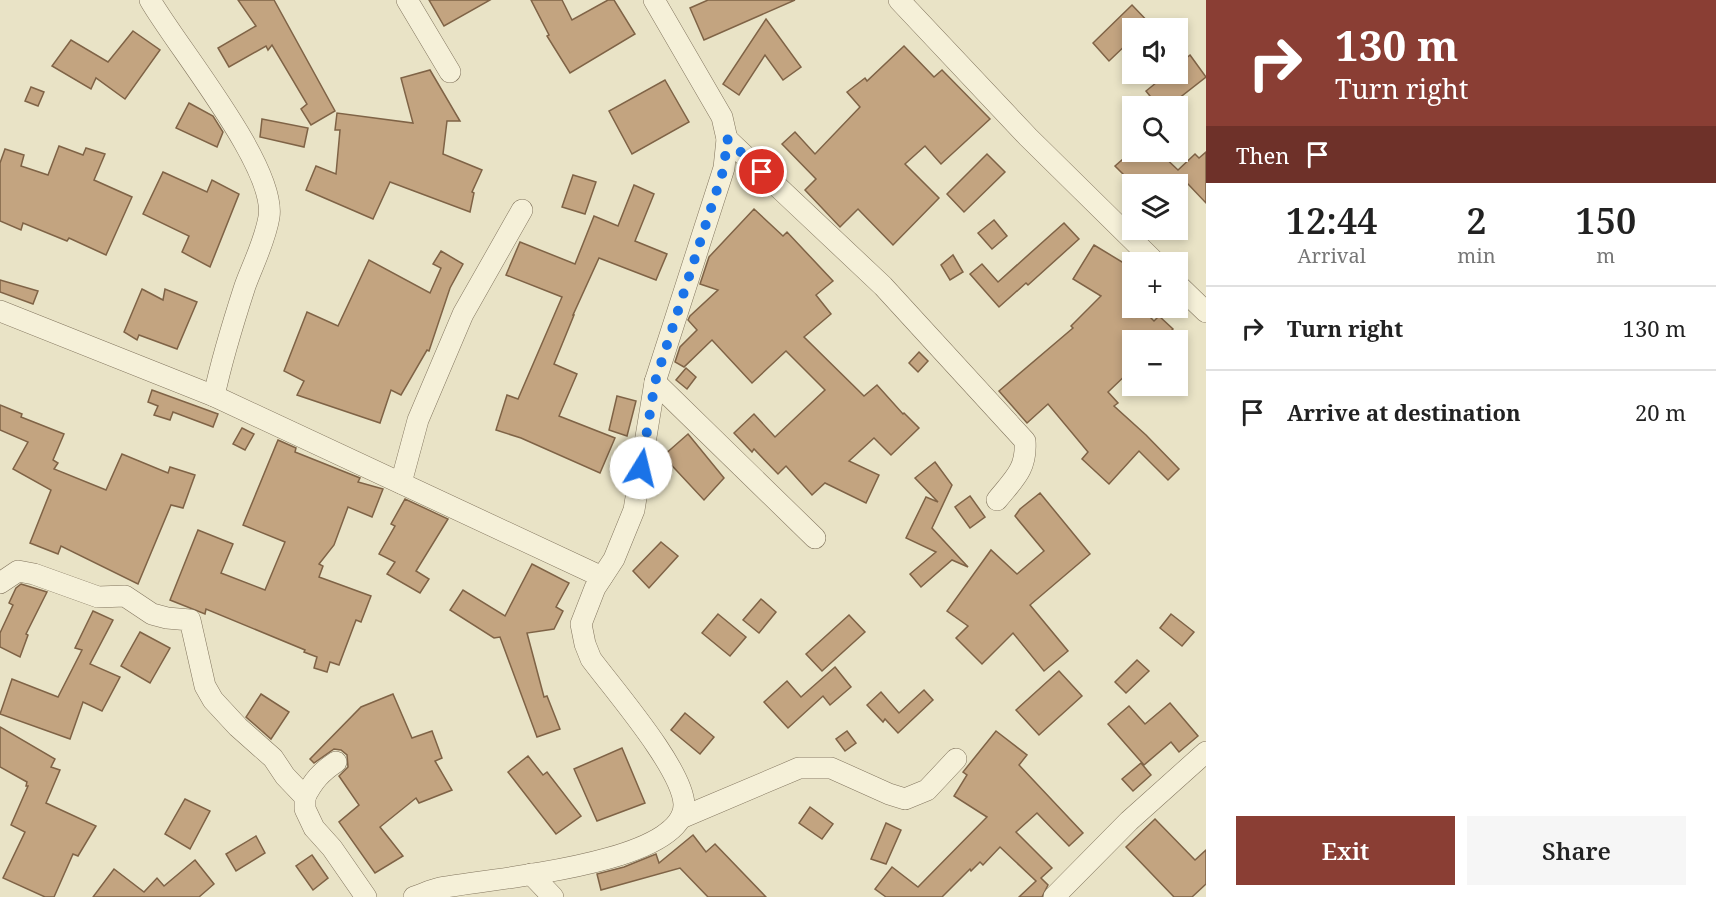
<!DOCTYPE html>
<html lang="en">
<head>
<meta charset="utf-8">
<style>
	body { margin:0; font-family:"Noto Serif",serif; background:#f6f6f6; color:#222; height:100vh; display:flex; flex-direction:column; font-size:22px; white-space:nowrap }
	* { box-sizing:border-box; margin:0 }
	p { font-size:20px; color:#767676 }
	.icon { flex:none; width:33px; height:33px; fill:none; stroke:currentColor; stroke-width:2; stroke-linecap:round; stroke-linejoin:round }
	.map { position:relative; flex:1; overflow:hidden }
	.panel { display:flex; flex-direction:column; background:#fff; width:510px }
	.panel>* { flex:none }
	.top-card { background:#8a3e34; color:#fff; overflow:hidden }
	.fabs { position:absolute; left:1122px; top:18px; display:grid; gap:12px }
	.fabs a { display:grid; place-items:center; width:66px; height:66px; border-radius:0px; background:#fff; box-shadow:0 3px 9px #0003; font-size:30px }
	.pin { position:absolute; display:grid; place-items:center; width:51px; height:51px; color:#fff; margin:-26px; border:3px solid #fff; border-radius:50%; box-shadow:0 2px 6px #0007 }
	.me { position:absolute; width:66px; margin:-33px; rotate:9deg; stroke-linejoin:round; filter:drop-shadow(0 0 4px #0008) }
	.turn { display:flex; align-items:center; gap:21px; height:126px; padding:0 30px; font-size:27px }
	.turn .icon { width:78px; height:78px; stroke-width:2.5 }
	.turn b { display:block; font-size:42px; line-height:51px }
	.then { display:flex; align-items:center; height:57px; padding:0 30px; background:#0003; gap:12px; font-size:22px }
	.eta { display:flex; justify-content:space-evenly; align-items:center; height:102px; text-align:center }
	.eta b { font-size:36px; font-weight:600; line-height:42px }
	.action { display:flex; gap:12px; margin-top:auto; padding:12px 30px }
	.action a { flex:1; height:69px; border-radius:0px; background:#8a3e34; color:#fff; font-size:24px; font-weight:600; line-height:69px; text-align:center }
	.action a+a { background:#f6f6f6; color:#222 }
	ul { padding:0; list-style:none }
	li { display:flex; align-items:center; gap:18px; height:84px; padding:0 30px; border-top:2px solid #e0e0e0 }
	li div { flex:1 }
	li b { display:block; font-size:22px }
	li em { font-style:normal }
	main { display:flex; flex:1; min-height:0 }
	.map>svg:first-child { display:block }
	.building { fill:#c3a480; stroke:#7f6346; stroke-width:1.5 }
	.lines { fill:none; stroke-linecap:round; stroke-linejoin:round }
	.minor-casing { stroke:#82755e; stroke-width:22 }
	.minor { stroke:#f5f0d8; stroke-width:21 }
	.route { stroke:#1a73e8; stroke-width:10; stroke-dasharray:0 18 }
</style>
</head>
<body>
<main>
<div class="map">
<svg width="1206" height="897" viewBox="0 0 1206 897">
	<rect width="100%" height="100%" fill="#e9e3c6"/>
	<g class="building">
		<polygon points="238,0 274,0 335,111 311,125 301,109 307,104 272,45 268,50 266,46 229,67 218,48 256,26"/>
		<polygon points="429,0 490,0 444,26"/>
		<polygon points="531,0 562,0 572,20 608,0 614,0 635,34 570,73 547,36 549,35"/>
		<polygon points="708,0 795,0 704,40 690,8"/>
		<polygon points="1132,5 1154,28 1132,28 1132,39 1109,61 1093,43"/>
		<polygon points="766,19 801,67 783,80 765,55 739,95 723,84"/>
		<polygon points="133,31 160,50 125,99 96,78 91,89 52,66 71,40 108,62"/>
		<polygon points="904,46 934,77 942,70 990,119 941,164 925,146 905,164 939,198 893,245 858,209 840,227 805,190 816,179 782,144 795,132 815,154 860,107 847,92 865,78 867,81"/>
		<polygon points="1190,55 1206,77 1169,106 1158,106 1146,91 1167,74 1178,74 1178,65"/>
		<polygon points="430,70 460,121 447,121 443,154 482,170 472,192 474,193 470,212 390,182 373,219 306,190 316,166 336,174 340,130 335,130 337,113 413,123 401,78"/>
		<polygon points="665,80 689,122 632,154 609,111"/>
		<polygon points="31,87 44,92 38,106 25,101"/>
		<polygon points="189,103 213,116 223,132 217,147 176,128"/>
		<polygon points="262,119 308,128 304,147 260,137"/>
		<polygon points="59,146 83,155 86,148 105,154 94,180 132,197 106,255 69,238 67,241 23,223 21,230 0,221 0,163 5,149 24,155 21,166 48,175"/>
		<polygon points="1131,152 1159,152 1178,170 1195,154 1199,158 1206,152 1206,203 1188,184 1133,184 1115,166"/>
		<polygon points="987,154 1005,172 964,212 947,194"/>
		<polygon points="163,172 207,192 212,180 239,194 210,267 182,252 189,236 143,214"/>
		<polygon points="573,175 596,182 585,214 562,207"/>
		<polygon points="634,185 654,194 635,241 667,254 656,280 599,258 573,315 574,315 554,364 577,374 559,416 615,438 600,473 521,438 496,430 507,395 518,399 562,297 506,275 520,242 575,264 594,216 618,226"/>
		<polygon points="754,209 783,236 787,232 833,281 816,295 831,314 804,337 864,396 877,385 903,414 904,413 919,428 891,455 874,438 849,461 879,475 866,503 825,483 812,495 786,466 778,474 754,449 752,452 734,433 754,414 775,437 825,390 786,351 752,383 712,340 684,367 675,362 680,347 697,330 688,320 690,316 718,290 700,284 709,257"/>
		<polygon points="994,220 1007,236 992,249 978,233"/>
		<polygon points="1064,223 1079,239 1028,285 1026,283 999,307 970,274 982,264 998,282"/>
		<polygon points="1094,245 1132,268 1132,308 1141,308 1154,321 1159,316 1173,329 1162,340 1132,340 1132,369 1108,392 1118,403 1114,406 1146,435 1179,469 1168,480 1139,451 1109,484 1082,459 1088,452 1048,404 1027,423 999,391 1073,328 1071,326 1101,296 1073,279"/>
		<polygon points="441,251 463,264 450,288 429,351 427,350 401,395 391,390 380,423 297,395 304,381 284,371 307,312 338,326 369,260 430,293 441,268 433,264"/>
		<polygon points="953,255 963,272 950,280 941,265"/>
		<polygon points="0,280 38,291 33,304 0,292"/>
		<polygon points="142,289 163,300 165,289 197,302 177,349 139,335 137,340 124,332"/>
		<polygon points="919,352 928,361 918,372 909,363"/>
		<polygon points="686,368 696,377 687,389 676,380"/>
		<polygon points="152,390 218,414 213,427 173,412 170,420 154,415 158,406 148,402"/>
		<polygon points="617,396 636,401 627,436 609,430"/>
		<polygon points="0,405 22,414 21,417 64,434 53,460 58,463 54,469 106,490 122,454 168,473 170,467 195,475 183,508 171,505 138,584 61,546 58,554 30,543 51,490 13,469 28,442 0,430"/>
		<polygon points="242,428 254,434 245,450 233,444"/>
		<polygon points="688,434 724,478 704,500 663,456"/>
		<polygon points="278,440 296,448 295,452 360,478 358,482 383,489 372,517 348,507 334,545 319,564 323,566 319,577 371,596 361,622 356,620 339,665 330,662 327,672 314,668 317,657 304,652 305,650 206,609 205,614 170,600 198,530 233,544 221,573 265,590 285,542 243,525"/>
		<polygon points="935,462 952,485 932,528 968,567 952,560 921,587 910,574 936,552 906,538 926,497 938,502 915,478"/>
		<polygon points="1040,493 1090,554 1030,605 1068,651 1044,671 1013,633 982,664 956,638 968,626 947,611 991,550 1017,574 1044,551 1015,516 1020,509"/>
		<polygon points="970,496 985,517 970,528 955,507"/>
		<polygon points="405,499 448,519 416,571 429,579 420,593 387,574 395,562 379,554 395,526 391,524"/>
		<polygon points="661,542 678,556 649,588 633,571"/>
		<polygon points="532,564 569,583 556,607 563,611 554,629 527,633 544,697 547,696 560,729 537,737 500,637 494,638 450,610 463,590 505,616"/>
		<polygon points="21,584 47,592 26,634 28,635 20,657 0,647 0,633 13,605 9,603 16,588"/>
		<polygon points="761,599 776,612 759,633 743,620"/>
		<polygon points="93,611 113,620 90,664 120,677 102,711 83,702 70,739 0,714 12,679 58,697 82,650 75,648"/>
		<polygon points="718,614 746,637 730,656 702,633"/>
		<polygon points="1171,614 1194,632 1182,646 1160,628"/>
		<polygon points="849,615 865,632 822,671 806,654"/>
		<polygon points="140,632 170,648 150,683 121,666"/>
		<polygon points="1137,660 1149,671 1126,693 1115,682"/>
		<polygon points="835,667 851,687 830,705 823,696 788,728 764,702 787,681 801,697"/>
		<polygon points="1059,671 1082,696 1039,735 1016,710"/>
		<polygon points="924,690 933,700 898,733 885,719 883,722 867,705 881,692 899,713"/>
		<polygon points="261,694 289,712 271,739 246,717"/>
		<polygon points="393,694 412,738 432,731 442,758 435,761 452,790 419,803 416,798 380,827 403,856 375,873 339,822 359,805 339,776 348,767 347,755 341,750 334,749 314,763 310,759 361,707"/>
		<polygon points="1170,703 1198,736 1179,752 1171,742 1144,765 1108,724 1129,706 1145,724"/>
		<polygon points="685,713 714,737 700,754 671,730"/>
		<polygon points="0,727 55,759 51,767 60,770 46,803 96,826 78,856 73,854 54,897 45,897 3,878 25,832 11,825 28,786 26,786 27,782 0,767"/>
		<polygon points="847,731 856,743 845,751 836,739"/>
		<polygon points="996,731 1027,755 1019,765 1083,833 1069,846 1037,813 1016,832 1052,868 1041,878 1048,885 1042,897 1019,897 1036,881 1000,847 983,865 980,862 971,871 970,869 942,897 886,897 875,889 892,867 918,887 987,817 954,796 967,775 963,772"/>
		<polygon points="622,748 645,803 597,821 574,769"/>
		<polygon points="528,756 543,775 547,772 581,816 556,834 508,772"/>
		<polygon points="1141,763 1151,775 1133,791 1122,779"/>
		<polygon points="185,799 210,811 190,849 165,834"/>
		<polygon points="810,807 833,824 822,839 799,823"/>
		<polygon points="1155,819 1195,860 1206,850 1206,884 1192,897 1174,897 1126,847"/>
		<polygon points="886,823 901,830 886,864 871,859"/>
		<polygon points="693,835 706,852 715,844 766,897 708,897 680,868 601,890 597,874 624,867 656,854 659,863"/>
		<polygon points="256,836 265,853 236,871 226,854"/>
		<polygon points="312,855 328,878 313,890 296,866"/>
		<polygon points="195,860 214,884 199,897 93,897 114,869 144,892 157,878 164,886"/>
	</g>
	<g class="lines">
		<defs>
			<g id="minor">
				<path d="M150,0C177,47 277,167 269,217C265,241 253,264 245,286C233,323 222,358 214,396"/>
				<polyline points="407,0 450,72"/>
				<polyline points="899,0 1028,137 1155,262"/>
				<path d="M727,139L883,286L1025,441C1027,469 1014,479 997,500"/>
				<polyline points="1178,285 1206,312"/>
				<polyline points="0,311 214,396 602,577"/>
				<polyline points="655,382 815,538"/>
				<polyline points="401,483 418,420 463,314 522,210"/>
				<polyline points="0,583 18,571 34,574 98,597 125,596 152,614 167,618 190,620 205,686 213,700 238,727 273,758 285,776 305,797 305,809 314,828 332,848 366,897"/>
				<path d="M305,797C313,781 321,772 336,762"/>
				<polyline points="681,818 799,768 831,768 889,794 905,799 927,790 956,759"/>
				<polyline points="531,874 553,897"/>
				<path d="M414,897C423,894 431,890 440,888C484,879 686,865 684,804C682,768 614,690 591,659L585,644L581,624L595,588L614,559L634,510L655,382L724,168L727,139L722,117L654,0"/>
				<polyline points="1054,897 1129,821 1206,752"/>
			</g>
		</defs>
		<use href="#minor" class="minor-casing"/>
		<use href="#minor" class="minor"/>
	</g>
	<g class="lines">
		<polyline class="route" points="641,468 655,382 724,168 727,139 762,172"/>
	</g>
</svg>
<div class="fabs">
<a><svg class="icon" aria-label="sound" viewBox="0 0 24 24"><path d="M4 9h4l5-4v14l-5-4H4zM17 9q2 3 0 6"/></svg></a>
<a><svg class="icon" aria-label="search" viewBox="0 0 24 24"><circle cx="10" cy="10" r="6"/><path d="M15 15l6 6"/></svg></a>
<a><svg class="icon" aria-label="layers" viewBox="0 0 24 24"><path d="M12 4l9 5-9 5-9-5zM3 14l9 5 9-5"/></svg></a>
<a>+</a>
<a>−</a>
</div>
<div class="pin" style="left:762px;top:172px;background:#d93025"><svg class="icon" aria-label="arrive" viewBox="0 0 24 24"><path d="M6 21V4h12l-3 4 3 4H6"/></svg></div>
<svg class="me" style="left:641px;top:468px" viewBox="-20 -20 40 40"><circle r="19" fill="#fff"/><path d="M0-13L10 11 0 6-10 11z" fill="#1a73e8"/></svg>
</div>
<section class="panel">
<div class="top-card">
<div class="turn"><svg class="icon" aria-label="right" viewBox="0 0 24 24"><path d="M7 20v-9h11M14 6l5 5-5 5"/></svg><div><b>130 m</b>Turn right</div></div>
<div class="then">Then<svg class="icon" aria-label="arrive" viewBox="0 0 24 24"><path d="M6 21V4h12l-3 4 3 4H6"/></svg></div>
</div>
<div class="eta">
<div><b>12:44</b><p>Arrival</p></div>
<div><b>2</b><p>min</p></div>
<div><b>150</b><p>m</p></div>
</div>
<ul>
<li><svg class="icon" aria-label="right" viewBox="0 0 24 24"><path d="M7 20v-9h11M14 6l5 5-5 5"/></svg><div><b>Turn right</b></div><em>130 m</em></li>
<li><svg class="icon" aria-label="arrive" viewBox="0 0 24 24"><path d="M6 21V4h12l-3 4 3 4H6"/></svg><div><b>Arrive at destination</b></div><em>20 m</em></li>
</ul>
<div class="action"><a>Exit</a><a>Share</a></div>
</section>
</main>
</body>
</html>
